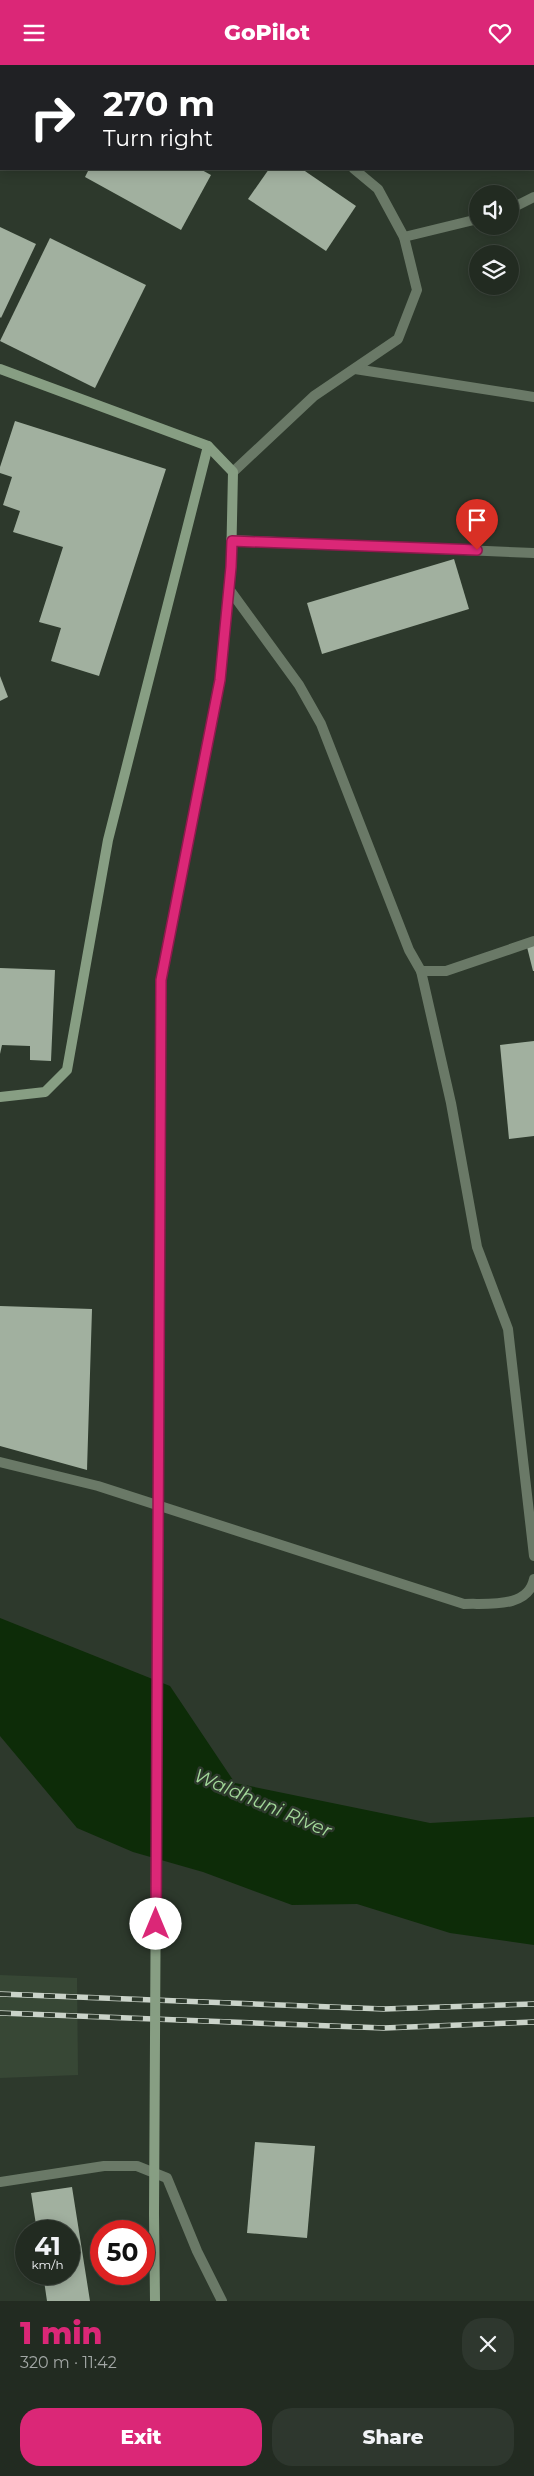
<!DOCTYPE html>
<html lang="en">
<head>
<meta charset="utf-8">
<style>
	body { margin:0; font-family:Montserrat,sans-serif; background:#2e372e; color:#f1f3f6; height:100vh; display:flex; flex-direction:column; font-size:19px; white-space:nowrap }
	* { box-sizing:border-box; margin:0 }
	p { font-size:16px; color:#a2a7a5 }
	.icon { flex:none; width:28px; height:28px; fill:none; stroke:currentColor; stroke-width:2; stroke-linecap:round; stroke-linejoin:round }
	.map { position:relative; height:2236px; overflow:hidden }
	.drawer { display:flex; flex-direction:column; background:#222b21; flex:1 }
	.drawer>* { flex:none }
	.guide { position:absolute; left:0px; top:0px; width:535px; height:105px; box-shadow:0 2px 12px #0003,0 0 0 1px #3f473f; background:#202124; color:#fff; overflow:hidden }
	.buttons { position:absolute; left:469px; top:120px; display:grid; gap:10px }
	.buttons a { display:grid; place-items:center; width:50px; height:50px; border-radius:50%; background:#222b21; box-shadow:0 2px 12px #0003,0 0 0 1px #3f473f; font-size:25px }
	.speed { position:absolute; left:15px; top:2155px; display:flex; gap:10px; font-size:25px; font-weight:700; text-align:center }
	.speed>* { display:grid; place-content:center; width:65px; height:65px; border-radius:50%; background:#222b21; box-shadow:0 2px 12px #0003,0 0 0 1px #3f473f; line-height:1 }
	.speed small { font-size:12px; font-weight:400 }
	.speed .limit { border:8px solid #d22; background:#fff; color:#111 }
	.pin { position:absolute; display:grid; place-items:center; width:42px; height:42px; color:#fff; margin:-51px -21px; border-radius:50% 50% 50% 0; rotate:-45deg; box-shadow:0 0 5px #0007 }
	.pin .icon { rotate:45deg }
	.me { position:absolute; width:55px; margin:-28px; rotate:0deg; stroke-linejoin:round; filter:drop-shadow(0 0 4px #0008) }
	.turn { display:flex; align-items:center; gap:18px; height:105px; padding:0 20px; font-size:22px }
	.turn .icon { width:65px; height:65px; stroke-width:2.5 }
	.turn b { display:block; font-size:35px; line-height:42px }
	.round { display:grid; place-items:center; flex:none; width:52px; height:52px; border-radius:20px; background:#2e372e }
	.overview { display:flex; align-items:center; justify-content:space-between; height:85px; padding:0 20px }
	h1 { font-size:30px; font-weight:800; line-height:38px; color:#db2777 }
	.button { display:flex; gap:10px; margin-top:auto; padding:10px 20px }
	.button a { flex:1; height:58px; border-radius:20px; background:#db2777; color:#fff; font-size:20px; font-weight:800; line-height:58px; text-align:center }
	.button a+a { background:#2e372e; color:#f1f3f6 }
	header { display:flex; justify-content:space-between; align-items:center; height:65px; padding:0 20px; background:#db2777; color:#fff; font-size:22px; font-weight:800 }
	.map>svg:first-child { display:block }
	.built { fill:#374735 }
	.water { fill:#0d2c08 }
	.building { fill:#a1b09f }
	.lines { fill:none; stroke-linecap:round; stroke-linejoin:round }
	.street { stroke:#6a7967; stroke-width:10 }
	.secondary { stroke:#879e83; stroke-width:10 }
	.rail-casing { stroke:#cad3c9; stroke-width:5.5 }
	.rail { stroke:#2d392c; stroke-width:4; stroke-dasharray:11; stroke-linecap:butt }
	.secondary-bridge { stroke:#879e83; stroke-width:10 }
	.route-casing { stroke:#8e194d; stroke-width:12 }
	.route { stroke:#db2777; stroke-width:9 }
	.labels { text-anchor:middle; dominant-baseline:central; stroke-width:5; stroke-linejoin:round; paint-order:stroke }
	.water-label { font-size:19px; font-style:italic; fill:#a2d799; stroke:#2d392c }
</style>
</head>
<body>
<header><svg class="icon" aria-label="menu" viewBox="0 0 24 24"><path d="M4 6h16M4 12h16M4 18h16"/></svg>GoPilot<svg class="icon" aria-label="heart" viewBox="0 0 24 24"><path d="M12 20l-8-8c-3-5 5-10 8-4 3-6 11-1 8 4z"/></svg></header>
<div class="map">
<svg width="534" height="2236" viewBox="0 0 534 2236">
	<rect width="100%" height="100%" fill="#2d392c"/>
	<polygon class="built" points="0,1910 77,1913 78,2010 0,2013"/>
	<polygon class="water" points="0,1553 170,1621 235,1718 430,1758 534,1752 534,1880 450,1868 357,1839 292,1840 203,1807 133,1787 77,1763 0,1671"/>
	<g class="building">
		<polygon points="89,104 200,104 211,110 181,165 85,112"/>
		<polygon points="269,104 302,104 356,141 326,186 248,134"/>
		<polygon points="0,162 36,179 1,253 0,252"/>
		<polygon points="50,173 146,220 95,323 0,276"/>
		<polygon points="15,356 166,404 99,611 51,596 61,563 39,557 63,482 13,467 20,446 3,440 12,412 0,408 0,402"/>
		<polygon points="454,494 469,544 322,589 307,538"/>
		<polygon points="0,611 8,632 0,636"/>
		<polygon points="534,880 534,906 533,906 527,882"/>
		<polygon points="0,903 55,905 51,996 30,995 30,981 2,980 0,989"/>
		<polygon points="534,976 534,1071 509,1074 500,980"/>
		<polygon points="0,1241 92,1244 87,1405 0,1381"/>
		<polygon points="255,2077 315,2081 307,2173 247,2168"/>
		<polygon points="72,2122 90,2236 47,2236 43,2209 69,2209 69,2166 37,2166 31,2128"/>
	</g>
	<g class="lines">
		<g class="street">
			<polyline points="224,0 226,1"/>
			<polyline points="510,144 534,132"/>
			<polyline points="404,172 478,154"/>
			<polyline points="355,304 534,332"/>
			<polyline points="233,407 314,331 398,274 417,225 404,172 378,124 354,104"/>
			<polyline points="231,475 534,488"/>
			<polyline points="229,524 299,620 321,659 409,885 421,906 446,906 534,876"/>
			<polyline points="421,906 451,1038 477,1182 508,1264 534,1491"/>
			<path d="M0,1397L98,1421L464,1539C488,1538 528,1544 534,1514"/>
			<polyline points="0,2117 104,2101 137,2101 167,2113 197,2186 222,2236"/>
		</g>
		<g class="secondary">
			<polyline points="0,304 208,381 233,407 231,502 220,615"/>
			<polyline points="0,1032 45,1027 67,1005 108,775 208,381"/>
			<polyline points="154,2149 155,2236"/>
		</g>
		<defs>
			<g id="rail">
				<polyline points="0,1929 384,1944 534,1939"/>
				<polyline points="0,1948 384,1963 534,1957"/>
			</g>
		</defs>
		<use href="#rail" class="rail-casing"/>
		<use href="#rail" class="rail"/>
		<polyline class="secondary-bridge" points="154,2149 161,915 220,615"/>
	</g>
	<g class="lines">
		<defs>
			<polyline id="route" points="156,1859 161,915 220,615 231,502 232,476 477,485"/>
		</defs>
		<use href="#route" class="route-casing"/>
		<use href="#route" class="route"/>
	</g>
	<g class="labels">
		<g class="water-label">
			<text transform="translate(263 1738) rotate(23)">Waldhuni River</text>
		</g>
	</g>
</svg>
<div class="buttons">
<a><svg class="icon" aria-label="sound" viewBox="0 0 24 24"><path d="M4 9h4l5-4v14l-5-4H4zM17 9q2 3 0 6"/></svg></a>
<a><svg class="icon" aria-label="layers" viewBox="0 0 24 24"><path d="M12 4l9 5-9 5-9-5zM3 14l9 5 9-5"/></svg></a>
</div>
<div class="speed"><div>41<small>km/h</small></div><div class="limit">50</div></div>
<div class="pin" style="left:477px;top:485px;background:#d93025"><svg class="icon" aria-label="arrive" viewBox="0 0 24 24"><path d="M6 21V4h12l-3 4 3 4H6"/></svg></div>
<svg class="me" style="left:156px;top:1859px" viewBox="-20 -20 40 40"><circle r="19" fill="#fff"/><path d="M0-13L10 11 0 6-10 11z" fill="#db2777"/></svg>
<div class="guide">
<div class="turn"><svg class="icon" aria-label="right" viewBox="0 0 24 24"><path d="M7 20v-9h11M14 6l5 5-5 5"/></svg><div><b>270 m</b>Turn right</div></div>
</div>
</div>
<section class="drawer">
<div class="overview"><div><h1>1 min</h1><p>320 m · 11:42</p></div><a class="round"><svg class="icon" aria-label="close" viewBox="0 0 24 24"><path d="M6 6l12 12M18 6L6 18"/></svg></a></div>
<div class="button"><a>Exit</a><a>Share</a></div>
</section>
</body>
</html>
